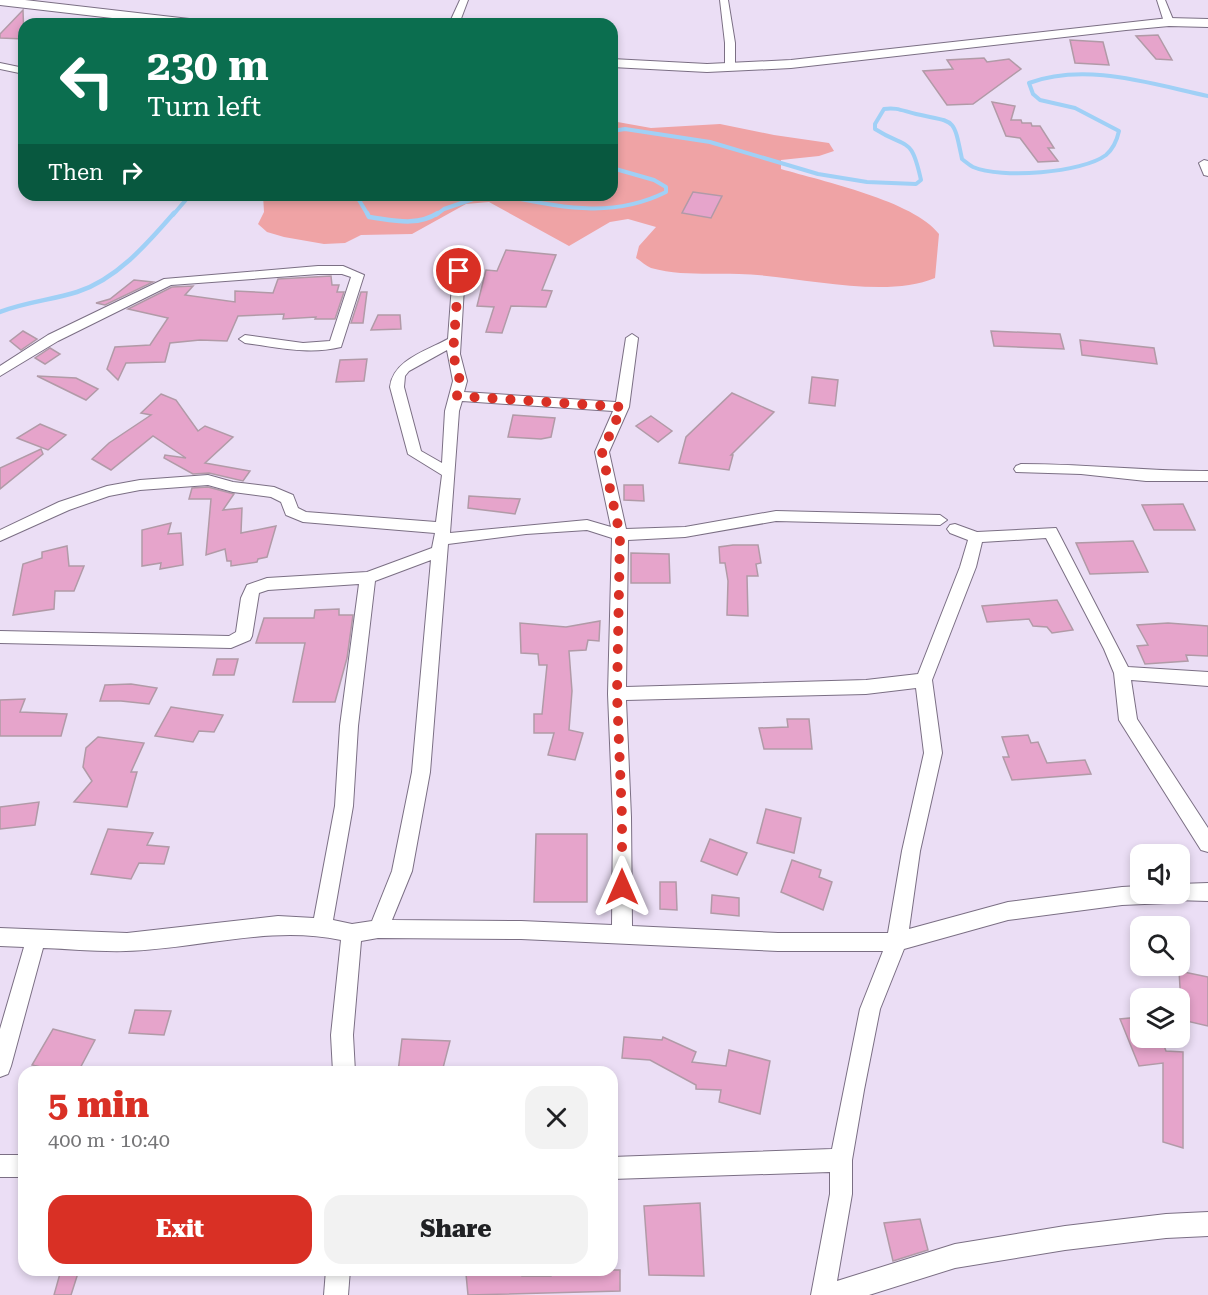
<!DOCTYPE html>
<html lang="en">
<head>
<meta charset="utf-8">
<style>
	body { margin:0; font-family:"Roboto Serif",serif; background:#f2f2f2; color:#202124; height:100vh; display:flex; flex-direction:column; font-size:22px; white-space:nowrap }
	* { box-sizing:border-box; margin:0 }
	p { font-size:20px; color:#757577 }
	.icon { flex:none; width:33px; height:33px; fill:none; stroke:currentColor; stroke-width:2; stroke-linecap:round; stroke-linejoin:round }
	.map { position:relative; flex:1; overflow:hidden }
	.details { position:absolute; left:18px; top:1066px; width:600px; height:210px; display:flex; flex-direction:column; background:#fff; border-radius:18px; box-shadow:0 3px 9px #0003 }
	.details>* { flex:none }
	.top-card { position:absolute; left:18px; top:18px; width:600px; height:183px; border-radius:18px; box-shadow:0 3px 9px #0003; background:#0b6e4f; color:#fff; overflow:hidden }
	.controls { position:absolute; left:1130px; top:844px; display:grid; gap:12px }
	.controls a { display:grid; place-items:center; width:60px; height:60px; border-radius:12px; background:#fff; box-shadow:0 3px 9px #0003; font-size:30px }
	.pin { position:absolute; display:grid; place-items:center; width:51px; height:51px; color:#fff; margin:-26px; border:3px solid #fff; border-radius:50%; box-shadow:0 2px 6px #0007 }
	.me { position:absolute; width:66px; margin:-33px; rotate:0deg; stroke-linejoin:round; filter:drop-shadow(0 0 4px #0008) }
	.turn { display:flex; align-items:center; gap:21px; height:126px; padding:0 30px; font-size:27px }
	.turn .icon { width:78px; height:78px; stroke-width:2.5 }
	.turn b { display:block; font-size:42px; line-height:51px }
	.then { display:flex; align-items:center; height:57px; padding:0 30px; background:#0003; gap:12px; font-size:22px }
	.round { display:grid; place-items:center; flex:none; width:63px; height:63px; border-radius:18px; background:#f2f2f2 }
	.head { display:flex; align-items:center; justify-content:space-between; height:102px; padding:0 30px }
	h1 { font-size:36px; font-weight:800; line-height:45px; color:#d93025 }
	.primary-button { display:flex; gap:12px; margin-top:auto; padding:12px 30px }
	.primary-button a { flex:1; height:69px; border-radius:18px; background:#d93025; color:#fff; font-size:24px; font-weight:800; line-height:69px; text-align:center }
	.primary-button a+a { background:#f2f2f2; color:#202124 }
	.map>svg:first-child { display:block }
	.green { fill:#efa3a5 }
	.lines { fill:none; stroke-linecap:round; stroke-linejoin:round }
	.stream-far1 { stroke:#a0d0f6; stroke-width:4 }
	.stream { stroke:#a0d0f6; stroke-width:4.5 }
	.building { fill:#e6a4cb; stroke:#b19aa7; stroke-width:1.5 }
	.street-casing { stroke:#7b6f84; stroke-width:2 }
	.secondary-casing { stroke:#7b6f84; stroke-width:2 }
	.street { fill:#fff; fill-rule:evenodd }
	.secondary { fill:#fff; fill-rule:evenodd }
	.route { stroke:#d93025; stroke-width:10; stroke-dasharray:0 18 }
</style>
</head>
<body>
<div class="map">
<svg width="1208" height="1295" viewBox="0 0 1208 1295">
	<rect width="100%" height="100%" fill="#ebdef5"/>
	<path class="green" d="M612,121L651,128L720,124L774,135L829,143L834,151L819,156L781,160V169C822,181 914,201 939,234L935,278C883,300 795,275 739,274C709,273 681,276 651,268C646,266 641,261 636,258L639,246L656,227L628,219L610,222L569,246L489,202L466,204L412,234L361,235L345,243L324,244L284,237L267,232L258,224L264,212L263,195H612Z"/>
	<g class="lines">
		<g class="stream-far1">
			<path d="M612,131L625,129L710,142L818,174L867,182L916,184L921,180C911,135 908,150 875,129V124L884,109C897,107 903,111 916,114C956,123 953,116 962,159C966,162 969,165 973,167C1001,179 1082,173 1106,155C1113,149 1117,140 1119,131L1075,108L1040,100L1033,94L1029,83C1086,62 1151,84 1208,96"/>
			<polyline points="356,195 368,215"/>
			<path d="M499,195C558,206 610,220 666,192V187L654,180L612,168"/>
			<polyline points="173,215 190,195"/>
			<polyline points="436,215 444,209 485,195"/>
		</g>
		<g class="stream">
			<path d="M367,213L369,217C393,220 416,227 438,213"/>
			<path d="M0,312C25,302 52,300 77,292C117,279 147,244 174,213"/>
		</g>
	</g>
	<g class="building">
		<polygon points="23,10 24,39 0,38 0,34"/>
		<polygon points="1158,35 1172,60 1156,59 1136,36"/>
		<polygon points="1070,40 1103,42 1109,65 1075,63"/>
		<polygon points="984,58 987,62 1009,59 1021,69 973,104 947,105 923,71 953,69 947,60"/>
		<polygon points="992,102 1015,106 1011,120 1021,120 1022,123 1031,123 1032,126 1040,126 1054,148 1048,148 1058,161 1038,162 1020,138 1006,136"/>
		<polygon points="693,192 722,196 711,218 682,213"/>
		<polygon points="506,250 556,255 542,290 552,291 546,307 511,306 502,333 486,332 494,307 477,306 486,270 497,271"/>
		<polygon points="331,276 332,285 339,285 337,292 344,292 335,319 315,319 316,317 283,319 284,314 238,316 227,341 200,340 170,343 165,362 126,363 118,380 107,369 115,347 150,345 168,318 128,309 172,287 193,286 185,295 235,302 235,291 273,293 278,279"/>
		<polygon points="134,280 153,282 105,305 96,303 110,299"/>
		<polygon points="361,292 367,292 363,323 351,323"/>
		<polygon points="378,315 400,315 401,329 371,330"/>
		<polygon points="23,331 37,339 21,350 10,341"/>
		<polygon points="991,331 1060,334 1064,349 994,346"/>
		<polygon points="1080,340 1154,348 1157,364 1082,355"/>
		<polygon points="50,348 60,354 45,364 35,358"/>
		<polygon points="367,359 364,381 336,382 340,360"/>
		<polygon points="37,376 76,378 98,389 86,400"/>
		<polygon points="812,377 838,380 835,406 809,403"/>
		<polygon points="732,393 774,412 731,455 733,455 729,470 679,463 686,437"/>
		<polygon points="161,394 176,400 198,431 205,426 233,437 205,463 250,471 243,481 209,473 193,474 164,458 165,455 186,458 153,436 111,470 92,459 109,443 151,415 141,413"/>
		<polygon points="513,415 555,418 551,437 541,439 508,437"/>
		<polygon points="651,416 672,431 658,442 636,426"/>
		<polygon points="40,424 66,435 48,450 17,438"/>
		<polygon points="41,449 43,454 0,489 0,468"/>
		<polygon points="624,485 643,485 644,501 624,500"/>
		<polygon points="208,487 234,494 223,510 242,508 241,533 276,526 267,557 258,559 257,562 231,566 231,561 227,561 225,549 206,555 211,499 189,499 192,488"/>
		<polygon points="469,496 520,499 515,514 468,508"/>
		<polygon points="1183,504 1195,530 1154,530 1142,505"/>
		<polygon points="171,523 168,534 181,533 183,565 160,569 161,563 142,566 142,530"/>
		<polygon points="1133,541 1148,572 1090,574 1076,543"/>
		<polygon points="733,545 758,545 761,563 756,564 758,576 747,576 748,616 727,615 728,581 725,563 720,563 719,547"/>
		<polygon points="67,546 69,566 84,566 74,591 55,591 54,609 13,615 23,564 42,558 42,552"/>
		<polygon points="631,553 669,554 670,583 631,583"/>
		<polygon points="1057,600 1073,630 1052,633 1047,627 1033,626 1029,619 987,622 982,606"/>
		<polygon points="339,609 339,615 353,615 347,658 335,702 293,702 305,643 256,643 264,618 314,618 315,610"/>
		<polygon points="600,621 599,641 588,640 586,650 569,651 572,691 569,730 583,733 575,760 548,755 554,733 534,733 534,714 542,714 547,665 539,665 538,654 521,653 520,623 566,627"/>
		<polygon points="1168,623 1208,626 1208,656 1186,655 1188,661 1145,664 1137,646 1148,645 1137,625"/>
		<polygon points="217,659 238,659 234,675 213,675"/>
		<polygon points="131,684 157,688 149,704 121,701 100,701 105,685"/>
		<polygon points="25,699 20,712 67,714 61,736 0,736 0,700"/>
		<polygon points="171,707 223,715 214,732 199,731 193,742 155,736"/>
		<polygon points="787,719 809,719 812,749 764,749 759,728 788,727"/>
		<polygon points="1028,735 1031,743 1038,742 1047,763 1085,760 1091,774 1012,780 1003,757 1009,757 1002,737"/>
		<polygon points="98,737 144,743 131,772 137,772 127,807 74,802 92,781 83,767 86,748"/>
		<polygon points="39,802 35,825 0,829 0,807"/>
		<polygon points="766,809 801,818 794,853 757,843"/>
		<polygon points="108,829 153,833 147,845 169,847 164,864 139,863 131,879 91,874"/>
		<polygon points="536,834 587,834 587,902 534,902"/>
		<polygon points="710,839 747,853 737,875 701,861"/>
		<polygon points="792,860 821,870 819,877 832,882 823,910 781,892"/>
		<polygon points="660,882 676,882 677,910 660,909"/>
		<polygon points="712,895 739,898 739,916 711,913"/>
		<polygon points="1179,971 1208,977 1208,1026 1182,1020"/>
		<polygon points="135,1010 171,1011 164,1035 129,1033"/>
		<polygon points="1140,1017 1140,1038 1161,1038 1166,1051 1183,1052 1183,1148 1163,1142 1163,1063 1139,1066 1120,1019"/>
		<polygon points="53,1029 95,1040 78,1072 63,1072 32,1065"/>
		<polygon points="624,1037 662,1040 663,1037 696,1052 692,1062 726,1066 729,1050 770,1061 760,1114 719,1102 721,1090 696,1089 696,1085 650,1060 622,1058"/>
		<polygon points="402,1039 450,1041 443,1068 431,1072 398,1072"/>
		<polygon points="700,1203 704,1276 649,1275 644,1206"/>
		<polygon points="920,1219 928,1250 893,1261 884,1223"/>
		<polygon points="61,1270 79,1270 71,1295 54,1295"/>
		<polygon points="482,1270 522,1271 522,1276 551,1276 552,1270 620,1270 620,1291 468,1295 466,1274 481,1274"/>
	</g>
	<g class="lines">
		<defs>
			<g id="street">
				<polygon points="460,0 468,0 459,24 449,24"/>
				<polygon points="720,0 728,0 735,43 735,67 730,70 725,67 725,43"/>
				<polygon points="1157,0 1165,0 1174,22 1172,24 1164,22"/>
				<polygon points="0,63 24,68 24,74 0,69"/>
				<polygon points="1204,160 1208,161 1208,176 1204,175 1199,163"/>
				<path d="M318,266H343L364,275L341,347C308,355 278,347 245,343L239,339L245,335L303,343L330,341L351,277L342,274H318L171,285L58,341L0,376V366L48,335L164,279Z"/>
				<path d="M459,267L465,271L460,354L467,381L464,392L616,402L626,338L632,334L638,338L629,407L609,452L626,529L685,527L776,511L940,515L947,520L940,525L776,521L685,537L628,540L626,687L866,680L918,674L960,567L968,540L950,533L947,529L950,525L955,524L977,532L1056,528L1128,667L1208,672V686L1131,680L1137,719L1208,828V852L1201,850L1119,720L1114,673L1104,649L1046,538L982,542L976,567L932,680L942,753L920,851L909,929L1008,902L1122,887L1140,886V894H1179V884L1208,883V901L1174,900L1167,903L1122,905L1008,920L904,949L880,1009L864,1090L852,1160V1194L837,1281L955,1244L1065,1226L1166,1214L1208,1212V1236L1166,1238L1065,1250L955,1268L869,1295H811L830,1194V1172L612,1179V1157L832,1149L860,1009L883,951H778L521,939L378,938L361,941L353,1035L355,1072H333L331,1035L341,940C269,925 199,949 126,951C99,952 71,949 43,948L11,1066L8,1074L0,1077V1029L24,947L0,946V928L127,933L278,916L314,918L335,806L340,726L359,584L268,590L259,593L252,636L250,640L231,648L0,643V631L229,636L236,632L241,598L247,585L267,578L367,572L432,548L435,533L303,522L286,515L281,502L271,497L233,492L208,485L140,490L109,496L69,510L0,541V530L59,502L107,486L140,480L208,475L233,482L274,487L293,495L298,508L306,512L436,522L442,475L408,454L390,387C393,360 426,351 448,339L453,271ZM447,350L453,381L445,411L442,463L421,451L404,387L405,376L409,371ZM462,401L613,411L595,452L611,527L587,520L450,533L459,411ZM587,530L612,538L608,694L613,817L612,925L521,921L392,920L412,871L430,772L448,544L526,534ZM431,560L412,772L392,871L372,921L352,924L333,920L353,806L358,726L375,581ZM916,688L924,753L902,851L888,933H778L632,926L631,817L626,700L866,694Z"/>
				<path d="M1021,464C1084,464 1145,471 1208,471V481H1146L1081,474L1016,472L1014,469L1016,466Z"/>
				<rect x="0" y="1155" width="24" height="22"/>
				<polygon points="326,1270 350,1270 348,1295 324,1295"/>
			</g>
			<g id="secondary">
				<polygon points="0,0 25,0 198,20 205,24 164,24 0,5"/>
				<polygon points="1169,18 1208,19 1208,27 1169,26 1126,30 791,68 707,72 612,67 612,59 707,64 791,60"/>
			</g>
		</defs>
		<use href="#street" class="street-casing"/>
		<use href="#secondary" class="secondary-casing"/>
		<use href="#street" class="street"/>
		<use href="#secondary" class="secondary"/>
	</g>
	<g class="lines">
		<polyline class="route" points="459,271 453,354 460,381 457,396 622,407 602,452 620,535 617,694 622,817 622,887"/>
	</g>
</svg>
<div class="controls">
<a><svg class="icon" aria-label="sound" viewBox="0 0 24 24"><path d="M4 9h4l5-4v14l-5-4H4zM17 9q2 3 0 6"/></svg></a>
<a><svg class="icon" aria-label="search" viewBox="0 0 24 24"><circle cx="10" cy="10" r="6"/><path d="M15 15l6 6"/></svg></a>
<a><svg class="icon" aria-label="layers" viewBox="0 0 24 24"><path d="M12 4l9 5-9 5-9-5zM3 14l9 5 9-5"/></svg></a>
</div>
<div class="pin" style="left:459px;top:271px;background:#d93025"><svg class="icon" aria-label="arrive" viewBox="0 0 24 24"><path d="M6 21V4h12l-3 4 3 4H6"/></svg></div>
<svg class="me" style="left:622px;top:887px" viewBox="-20 -20 40 40"><path d="M0-17L14 15 0 8-14 15z" fill="#d93025" stroke="#fff" stroke-width="4"/></svg>
<div class="top-card">
<div class="turn"><svg class="icon" aria-label="left" viewBox="0 0 24 24"><path d="M17 20v-9H6M10 6l-5 5 5 5"/></svg><div><b>230 m</b>Turn left</div></div>
<div class="then">Then<svg class="icon" aria-label="right" viewBox="0 0 24 24"><path d="M7 20v-9h11M14 6l5 5-5 5"/></svg></div>
</div>
<section class="details">
<div class="head"><div><h1>5 min</h1><p>400 m · 10:40</p></div><a class="round"><svg class="icon" aria-label="close" viewBox="0 0 24 24"><path d="M6 6l12 12M18 6L6 18"/></svg></a></div>
<div class="primary-button"><a>Exit</a><a>Share</a></div>
</section>
</div>
</body>
</html>
